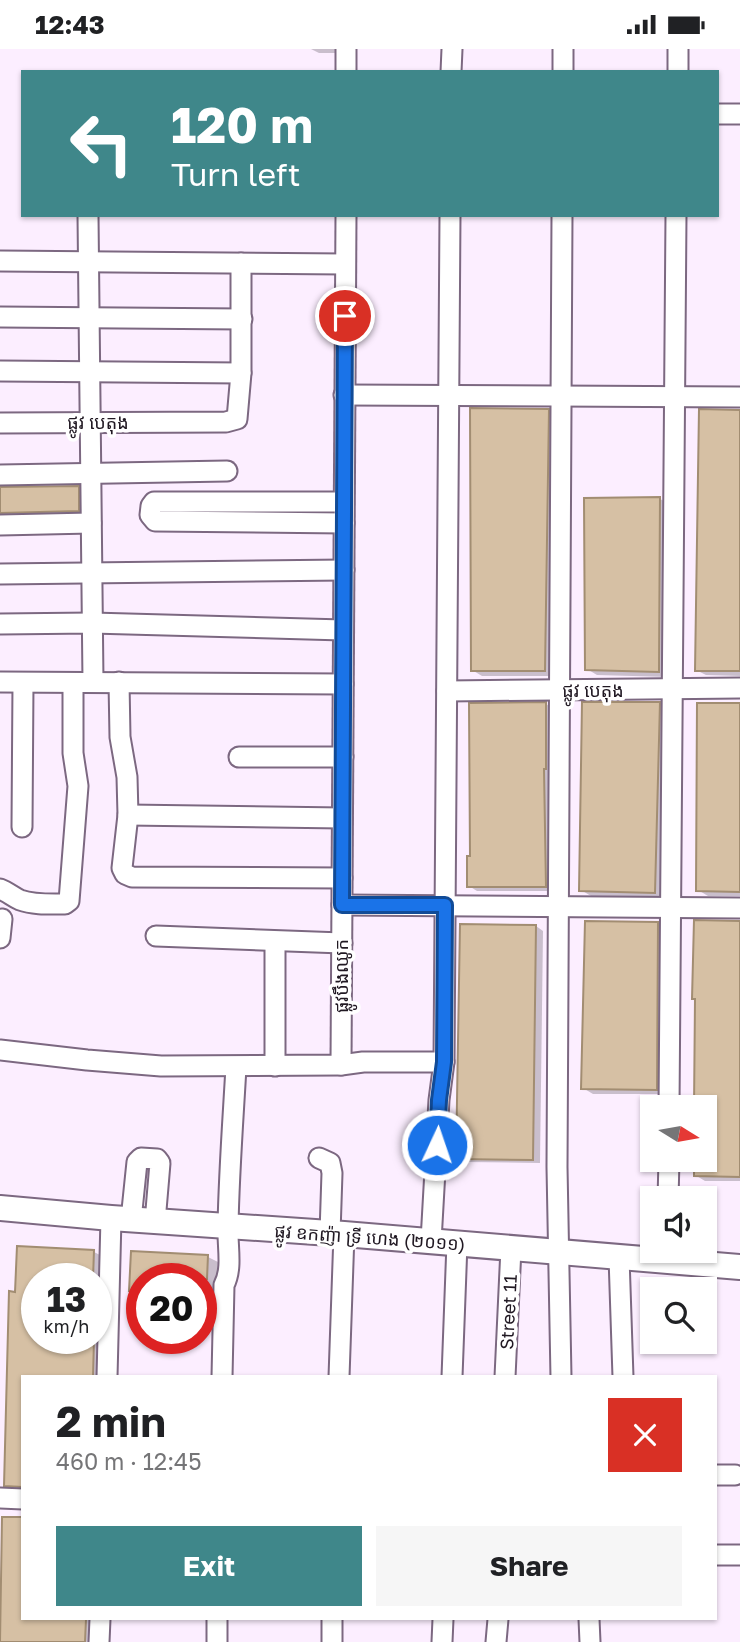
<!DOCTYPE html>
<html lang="en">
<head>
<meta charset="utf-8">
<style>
	body { margin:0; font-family:"Golos Text","Noto Sans Khmer",sans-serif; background:#f6f6f6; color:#202124; height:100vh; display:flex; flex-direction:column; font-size:26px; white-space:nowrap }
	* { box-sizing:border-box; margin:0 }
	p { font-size:23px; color:#757577 }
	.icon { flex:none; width:38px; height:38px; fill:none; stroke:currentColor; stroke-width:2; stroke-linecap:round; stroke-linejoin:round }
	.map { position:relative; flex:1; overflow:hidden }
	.side { position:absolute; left:21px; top:1326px; width:696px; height:245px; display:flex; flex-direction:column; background:#fff; border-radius:0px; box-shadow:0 2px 5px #0004 }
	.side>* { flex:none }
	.guide { position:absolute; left:21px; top:21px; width:698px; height:147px; border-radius:0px; box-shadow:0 2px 5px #0004; background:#3f878a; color:#fff; overflow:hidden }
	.needle { width:46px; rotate:101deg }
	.controls { position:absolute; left:640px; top:1046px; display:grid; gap:14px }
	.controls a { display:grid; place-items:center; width:77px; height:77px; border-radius:0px; background:#fff; box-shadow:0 2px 5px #0004; font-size:35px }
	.speed { position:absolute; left:21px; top:1214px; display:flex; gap:14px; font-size:35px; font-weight:700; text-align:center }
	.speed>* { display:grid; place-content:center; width:91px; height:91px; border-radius:50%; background:#fff; box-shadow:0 2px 5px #0004; line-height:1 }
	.speed small { font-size:18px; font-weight:400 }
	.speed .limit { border:10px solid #d22; background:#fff; color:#111 }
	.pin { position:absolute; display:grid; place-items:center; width:60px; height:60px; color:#fff; margin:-30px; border:4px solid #fff; border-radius:50%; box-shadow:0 2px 7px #0007 }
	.me { position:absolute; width:77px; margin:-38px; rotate:3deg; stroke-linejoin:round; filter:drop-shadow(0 0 5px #0008) }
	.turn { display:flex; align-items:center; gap:24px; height:147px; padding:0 35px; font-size:32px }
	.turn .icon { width:91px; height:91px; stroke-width:2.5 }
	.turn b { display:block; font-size:49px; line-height:60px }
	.round { display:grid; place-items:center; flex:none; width:74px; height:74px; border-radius:0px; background:#f6f6f6 }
	.overview { display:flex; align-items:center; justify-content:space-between; height:119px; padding:0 35px }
	h1 { font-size:42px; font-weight:700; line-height:52px }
	.action { display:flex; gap:14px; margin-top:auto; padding:14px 35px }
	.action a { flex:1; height:80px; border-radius:0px; background:#3f878a; color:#fff; font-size:28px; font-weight:700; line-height:80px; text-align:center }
	.action a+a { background:#f6f6f6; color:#202124 }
	.status { display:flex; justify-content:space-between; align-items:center; height:49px; padding:0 35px; background:#fff; direction:ltr }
	.status svg { height:19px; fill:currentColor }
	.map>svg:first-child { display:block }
	.shadow { fill:#0003; fill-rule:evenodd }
	.building { fill:#d6c0a4; stroke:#a28d72; stroke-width:2 }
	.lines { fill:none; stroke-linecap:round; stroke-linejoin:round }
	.minor-casing { stroke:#7c6881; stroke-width:23 }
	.major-casing { stroke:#7c6881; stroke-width:28 }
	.minor { stroke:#fff; stroke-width:19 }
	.major { stroke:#fff; stroke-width:24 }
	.route-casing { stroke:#114b97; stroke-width:18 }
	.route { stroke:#1a73e8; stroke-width:12 }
	.labels { text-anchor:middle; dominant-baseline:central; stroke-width:7; stroke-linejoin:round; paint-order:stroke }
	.street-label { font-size:18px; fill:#211923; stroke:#fff }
</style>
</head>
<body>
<div class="status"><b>12:43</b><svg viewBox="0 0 49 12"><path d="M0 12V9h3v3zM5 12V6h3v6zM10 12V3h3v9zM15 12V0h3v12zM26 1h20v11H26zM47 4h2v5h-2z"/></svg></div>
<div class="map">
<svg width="740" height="1593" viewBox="0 0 740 1593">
	<rect width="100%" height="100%" fill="#fceeff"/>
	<g class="shadow">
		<polygon points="311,0 346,0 344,4 319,4"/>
		<polygon points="548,361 558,367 555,627 482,627 472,621"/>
		<polygon points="740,362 740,627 706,626 696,621"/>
		<polygon points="78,439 88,444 88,467 0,471 0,440"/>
		<polygon points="660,450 670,455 668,628 597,626 587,620"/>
		<polygon points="659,654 669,660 665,849 591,847 581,841"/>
		<polygon points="546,655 554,660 554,842 477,842 469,837"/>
		<polygon points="740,655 740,847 708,847 698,841"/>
		<polygon points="740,873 740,1132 705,1132 695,1126 705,1111"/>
		<polygon points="658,874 668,880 667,1045 593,1045 583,1039"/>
		<polygon points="536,877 543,882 540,1114 465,1113 458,1109"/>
		<path d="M19,1199L94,1203L104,1208L103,1328H23V1442H16L6,1436ZM37,1230H96V1290H37Z"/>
		<polygon points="133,1204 208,1208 218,1213 216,1251 201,1250 201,1230 142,1230 141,1247 131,1241"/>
		<polygon points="23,1570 95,1570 95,1593 1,1593"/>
	</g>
	<g class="building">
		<polygon points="470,359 549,360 545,622 471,622"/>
		<polygon points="699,360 740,361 740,622 695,622"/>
		<polygon points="79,437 79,462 0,464 0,438"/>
		<polygon points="660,448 659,623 585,621 584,449"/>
		<polygon points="546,653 546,720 544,720 546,838 467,838 467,807 470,807 469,654"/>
		<polygon points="582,653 660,653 655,844 579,842"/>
		<polygon points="697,654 740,654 740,843 696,842"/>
		<polygon points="694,871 740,872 740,1128 694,1127 694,1111 705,1111 705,1059 694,1059 695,950 692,950"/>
		<polygon points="585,872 658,873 657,1041 581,1040"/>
		<polygon points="460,875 536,876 533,1111 456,1110"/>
		<polygon points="17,1197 94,1201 93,1230 37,1230 37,1290 94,1290 93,1328 23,1328 23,1438 4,1437 9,1242 15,1243"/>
		<polygon points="131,1202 208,1206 207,1230 142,1230 142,1243 129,1242"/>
		<polygon points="2,1468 23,1468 23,1570 86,1570 85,1593 0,1593"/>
	</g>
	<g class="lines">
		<defs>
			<g id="minor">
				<polyline points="346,23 346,0"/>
				<polyline points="451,23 452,0"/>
				<polyline points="563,23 563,0"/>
				<polyline points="678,23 678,0"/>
				<polyline points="718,65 740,65"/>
				<polyline points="88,166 93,633"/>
				<polyline points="0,212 345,215"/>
				<polyline points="0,268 242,270"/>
				<polyline points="0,322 241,324"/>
				<polyline points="344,346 740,348"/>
				<polyline points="0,374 226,373 237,370 241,324 241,214"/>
				<polyline points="0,426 227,422"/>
				<polyline points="343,453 154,453 151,457 150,466 155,472 344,474"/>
				<polyline points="0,476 91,474"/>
				<polyline points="0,525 344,521"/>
				<polyline points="0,575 92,574 343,581"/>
				<polyline points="0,633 343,635"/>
				<polyline points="119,633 120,688 127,728 128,766 122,819 125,825 132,828 342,829"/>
				<polyline points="447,642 740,639"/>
				<polyline points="239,708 343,708"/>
				<polyline points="128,766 342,769"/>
				<polyline points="22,778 23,634"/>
				<path d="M0,840C8,843 13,848 20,851C34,856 50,855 65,855L69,852L78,737L73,704V635"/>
				<polyline points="342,856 740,859"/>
				<polyline points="156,887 342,894"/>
				<polyline points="0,889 2,870"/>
				<polyline points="0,1001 87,1011 161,1017 341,1016 363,1013 444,1013"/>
				<polyline points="341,1016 346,166"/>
				<polyline points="275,1017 275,893"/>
				<polyline points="669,1059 676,166"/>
				<polyline points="319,1109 330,1114 332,1124 330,1184"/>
				<polyline points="668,1150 669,1111"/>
				<polyline points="131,1171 137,1113 141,1109 157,1110 160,1114 155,1173"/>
				<polyline points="431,1192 439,1051 444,1013 450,166"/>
				<polyline points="619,1208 623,1328"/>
				<polyline points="107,1328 111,1169"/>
				<path d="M222,1328L224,1236C233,1219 227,1196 228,1177C229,1124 233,1071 236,1018"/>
				<polyline points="339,1328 344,1185"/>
				<polyline points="452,1328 457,1194"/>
				<polyline points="505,1328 511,1199"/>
				<polyline points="561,1328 557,1118 562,166"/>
				<polyline points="716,1426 735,1426"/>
				<polyline points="0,1449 23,1450"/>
				<polyline points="716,1506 740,1506"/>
				<polyline points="589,1570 590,1593"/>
				<polyline points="99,1593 100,1570"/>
				<polyline points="217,1593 217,1570"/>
				<polyline points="332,1593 332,1570"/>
				<polyline points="442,1593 443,1570"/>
				<polyline points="496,1593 498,1570"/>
			</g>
			<polyline id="major" points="0,1159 111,1169 344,1185 740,1218"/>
		</defs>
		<use href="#minor" class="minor-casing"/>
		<use href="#major" class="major-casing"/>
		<use href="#minor" class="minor"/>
		<use href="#major" class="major"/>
	</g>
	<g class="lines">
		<defs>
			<polyline id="route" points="345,267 342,856 445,856 444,1013 439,1051 437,1096"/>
		</defs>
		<use href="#route" class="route-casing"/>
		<use href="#route" class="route"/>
	</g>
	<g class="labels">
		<g class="street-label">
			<text x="98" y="373">ផ្លូវ បេតុង</text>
			<text x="593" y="641">ផ្លូវ បេតុង</text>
			<text transform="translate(341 927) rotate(-90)">ផ្លូវបឹងឈូក</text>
			<text transform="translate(370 1188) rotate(4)">ផ្លូវ ឧកញ៉ា ទ្រី ហេង (២០១១)</text>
			<text transform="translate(508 1263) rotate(-87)">Street 11</text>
		</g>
	</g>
</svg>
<div class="controls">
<a><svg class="needle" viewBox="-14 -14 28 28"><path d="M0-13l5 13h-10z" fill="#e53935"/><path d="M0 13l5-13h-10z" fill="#757577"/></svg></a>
<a><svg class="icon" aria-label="sound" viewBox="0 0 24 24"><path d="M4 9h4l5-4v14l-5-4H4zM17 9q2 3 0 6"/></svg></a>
<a><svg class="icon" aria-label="search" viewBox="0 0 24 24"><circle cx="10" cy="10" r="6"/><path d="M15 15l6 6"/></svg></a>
</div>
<div class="speed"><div>13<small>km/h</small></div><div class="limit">20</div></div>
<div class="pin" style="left:345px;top:267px;background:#d93025"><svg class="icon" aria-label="arrive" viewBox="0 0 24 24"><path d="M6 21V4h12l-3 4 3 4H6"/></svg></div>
<svg class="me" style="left:437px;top:1096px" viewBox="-20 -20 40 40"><circle r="17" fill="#1a73e8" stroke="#fff" stroke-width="3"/><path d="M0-11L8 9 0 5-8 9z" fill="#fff"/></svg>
<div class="guide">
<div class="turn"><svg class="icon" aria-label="left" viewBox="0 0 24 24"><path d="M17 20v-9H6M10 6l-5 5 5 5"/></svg><div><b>120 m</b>Turn left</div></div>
</div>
<section class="side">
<div class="overview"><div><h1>2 min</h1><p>460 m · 12:45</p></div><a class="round" style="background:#d93025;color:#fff"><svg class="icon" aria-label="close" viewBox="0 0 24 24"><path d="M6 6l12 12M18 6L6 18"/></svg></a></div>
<div class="action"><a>Exit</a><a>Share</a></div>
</section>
</div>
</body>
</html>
